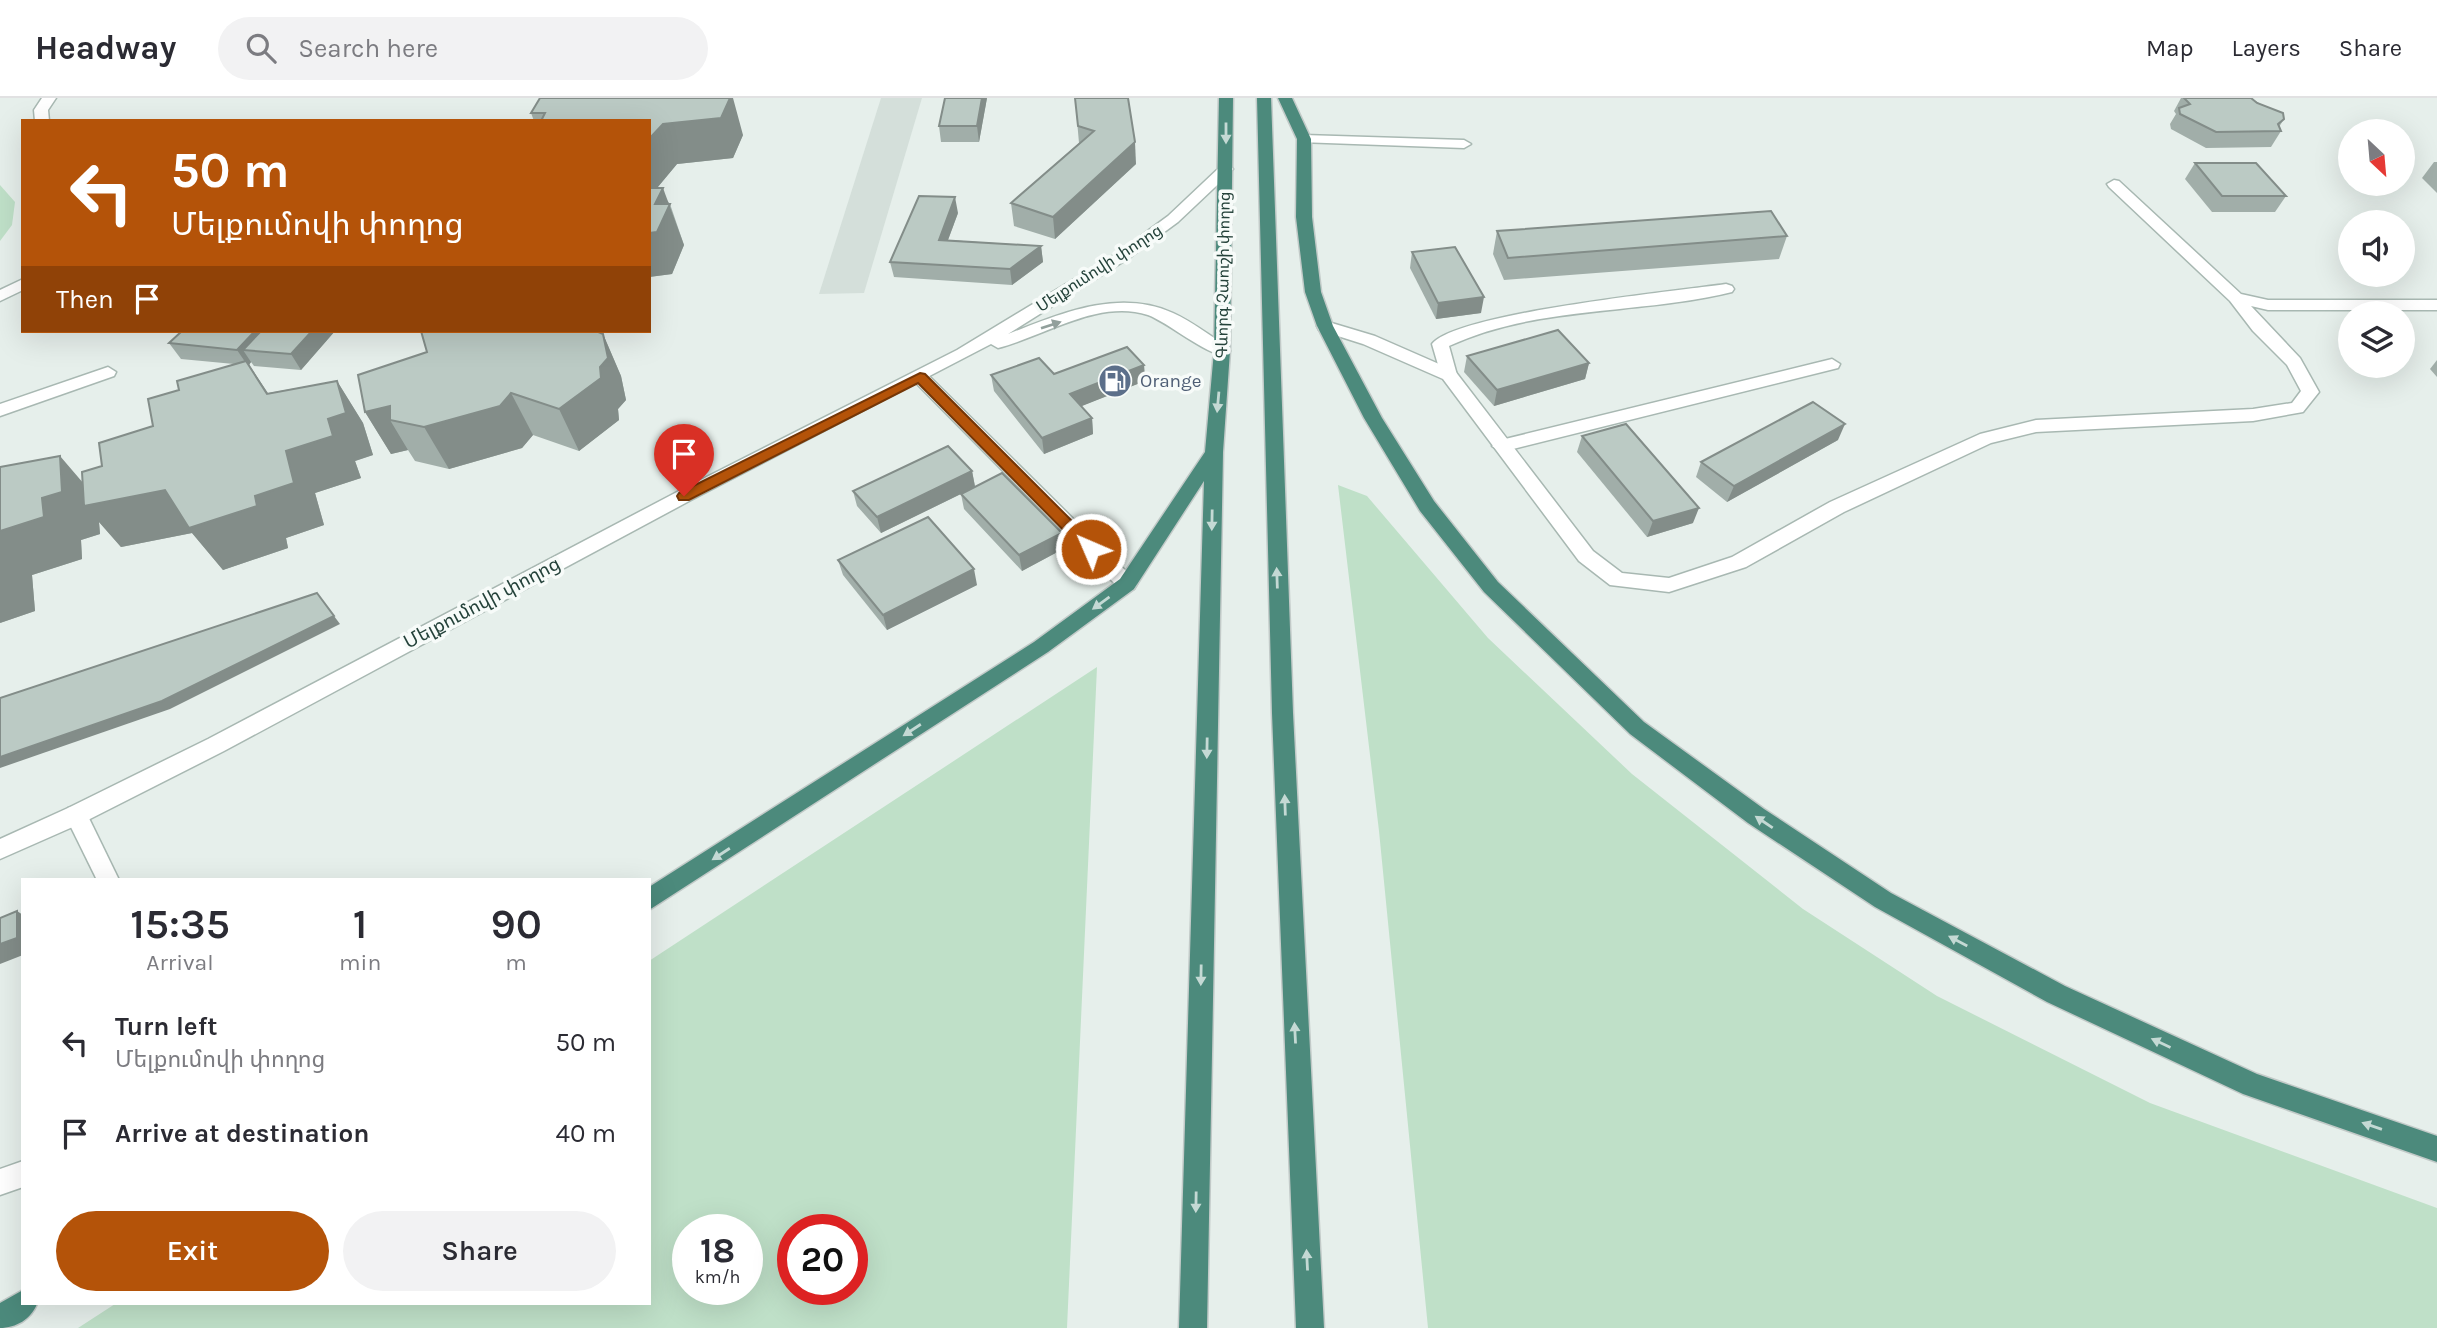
<!DOCTYPE html>
<html lang="en">
<head>
<meta charset="utf-8">
<style>
	body { margin:0; font-family:Karla,"Noto Sans Armenian",sans-serif; background:#f2f2f3; color:#2b2b33; height:100vh; display:flex; flex-direction:column; font-size:26px; white-space:nowrap }
	* { box-sizing:border-box; margin:0 }
	p { font-size:23px; color:#7c7c81 }
	.icon { flex:none; width:38px; height:38px; fill:none; stroke:currentColor; stroke-width:2; stroke-linecap:round; stroke-linejoin:round }
	.map { position:relative; flex:1; overflow:hidden }
	.panel { position:absolute; left:21px; top:780px; width:630px; height:427px; display:flex; flex-direction:column; background:#fff; border-radius:0px; box-shadow:0 7px 28px #0002 }
	.panel>* { flex:none }
	.banner { position:absolute; left:21px; top:21px; width:630px; height:214px; border-radius:0px; box-shadow:0 7px 28px #0002; background:#b45309; color:#fff; overflow:hidden }
	.needle { width:46px; rotate:154deg }
	.controls { position:absolute; left:2338px; top:21px; display:grid; gap:14px }
	.controls a { display:grid; place-items:center; width:77px; height:77px; border-radius:50%; background:#fff; box-shadow:0 7px 28px #0002; font-size:35px }
	.speed { position:absolute; left:672px; top:1116px; display:flex; gap:14px; font-size:35px; font-weight:700; text-align:center }
	.speed>* { display:grid; place-content:center; width:91px; height:91px; border-radius:50%; background:#fff; box-shadow:0 7px 28px #0002; line-height:1 }
	.speed small { font-size:18px; font-weight:400 }
	.speed .limit { border:10px solid #d22; background:#fff; color:#111 }
	.pin { position:absolute; display:grid; place-items:center; width:60px; height:60px; color:#fff; margin:-72px -30px; border-radius:50% 50% 50% 0; rotate:-45deg; box-shadow:0 0 7px #0007 }
	.pin .icon { rotate:45deg }
	.me { position:absolute; width:77px; margin:-38px; rotate:315deg; stroke-linejoin:round; filter:drop-shadow(0 0 5px #0008) }
	.turn { display:flex; align-items:center; gap:24px; height:147px; padding:0 35px; font-size:32px }
	.turn .icon { width:91px; height:91px; stroke-width:2.5 }
	.turn b { display:block; font-size:49px; line-height:60px }
	.then { display:flex; align-items:center; height:66px; padding:0 35px; background:#0003; gap:14px; font-size:26px }
	.eta { display:flex; justify-content:space-evenly; align-items:center; height:119px; text-align:center }
	.eta b { font-size:42px; font-weight:600; line-height:49px }
	.primary-button { display:flex; gap:14px; margin-top:auto; padding:14px 35px }
	.primary-button a { flex:1; height:80px; border-radius:42px; background:#b45309; color:#fff; font-size:28px; font-weight:600; line-height:80px; text-align:center }
	.primary-button a+a { background:#f2f2f3; color:#2b2b33 }
	ul { padding:0; list-style:none }
	li { display:flex; align-items:center; gap:21px; height:91px; padding:0 35px }
	li div { flex:1 }
	li b { display:block; font-size:26px }
	li em { font-style:normal }
	header { display:flex; align-items:center; gap:42px; box-sizing:border-box; height:98px; padding:0 35px; background:#fff; border-bottom:2px solid #e1e1e2 }
	header strong { font-size:33px }
	nav { display:flex; gap:38px; margin-inline-start:auto; font-size:24px }
	.search { width:490px; height:63px; background:#f2f2f3; display:flex; align-items:center; gap:18px; box-sizing:border-box; padding:0 24px; border-radius:38px; color:#7c7c81; font-size:26px }
	.map>svg:first-child { display:block }
	.built { fill:#d4dfda }
	.green { fill:#bfe0c8; fill-rule:evenodd }
	.lines { fill:none; stroke-linecap:round; stroke-linejoin:round }
	.service-casing { stroke:#a8b8b2; stroke-width:3 }
	.minor-casing { stroke:#a8b8b2; stroke-width:3 }
	.tertiary-casing { stroke:#a8b8b2; stroke-width:3 }
	.trunk-casing { stroke:#c2cac8; stroke-width:3 }
	.service { fill:#fff; fill-rule:evenodd }
	.minor { fill:#fff; fill-rule:evenodd }
	.tertiary { fill:#fff; fill-rule:evenodd }
	.trunk { fill:#4c8a7c; fill-rule:evenodd }
	.wall { fill:#a1aea9 }
	.shaded-wall { fill:#838d89 }
	.building { fill:#bbcac4; stroke:#838d89; stroke-width:2 }
	.oneway { fill:#c4d9d4 }
	.oneway2 { fill:#92a09c }
	.route { fill:#b45309; stroke:#753606; stroke-width:2 }
	.labels { text-anchor:middle; dominant-baseline:central; stroke-width:7; stroke-linejoin:round; paint-order:stroke }
	.far-street-label { font-size:16px; fill:#24423a; stroke:#f7fbf9 }
	.service-label { font-size:19px; fill:#4e5e75; stroke:#f7fbf9; text-anchor:start }
	.street-label { font-size:19px; fill:#24423a; stroke:#f7fbf9 }
</style>
</head>
<body>
<header>
<strong>Headway</strong>
<div class="search"><svg class="icon" aria-label="search" viewBox="0 0 24 24"><circle cx="10" cy="10" r="6"/><path d="M15 15l6 6"/></svg>Search here</div>
<nav><a>Map</a><a>Layers</a><a>Share</a></nav>
</header>
<div class="map">
<svg width="2437" height="1230" viewBox="0 0 2437 1230">
	<rect width="100%" height="100%" fill="#e6efeb"/>
	<polygon class="built" points="881,0 922,0 864,195 819,196"/>
	<g class="green">
		<polygon points="0,87 15,104 12,127 0,143"/>
		<polygon points="1338,387 1367,398 1488,540 1632,676 1803,811 1937,898 2150,1005 2437,1110 2437,1230 1428,1230 1379,733"/>
		<path d="M1097,569L1067,1230H78L115,1206H649V863ZM688,1132H747V1192H688ZM793,1132H852V1192H793Z"/>
	</g>
	<g class="lines">
		<defs>
			<g id="service">
				<polygon points="42,0 56,0 48,12 49,23 35,23 34,12"/>
				<polygon points="1304,37 1464,42 1471,46 1464,50 1299,44 1299,38"/>
				<polygon points="23,181 23,192 0,203 0,192"/>
				<path d="M1726,186L1732,188L1734,191L1732,194C1639,217 1537,207 1449,248L1457,277L1449,282L1441,277L1432,246C1457,215 1676,193 1726,186Z"/>
				<polygon points="1832,261 1840,266 1838,270 1501,354 1492,348 1501,342"/>
				<polygon points="108,269 116,274 114,278 0,318 0,306"/>
				<polygon points="920,274 926,275 1134,481 1137,486 1134,491 1120,491 914,283 912,279 914,275"/>
				<polygon points="76,708 84,710 119,782 97,782 65,717 68,710"/>
				<polygon points="23,1063 23,1089 0,1097 0,1071"/>
			</g>
			<polygon id="minor" points="2114,82 2119,83 2241,196 2268,202 2437,202 2437,212 2268,212 2251,208 2300,260 2319,294 2303,314 2253,323 2036,334 1991,345 1844,414 1746,469 1669,494 1610,487 1579,463 1443,281 1363,246 1319,232 1317,228 1325,223 1375,238 1455,273 1593,453 1622,475 1669,480 1732,459 1830,404 1980,336 2036,322 2253,311 2292,305 2301,293 2287,267 2253,233 2230,203 2109,89 2107,86"/>
			<path id="tertiary" d="M1226,67L1231,68L1233,71L1231,74L1178,124L1129,160L1008,236C1060,216 1118,190 1173,215C1193,224 1210,238 1228,249L1230,253L1228,257C1211,261 1168,224 1148,217C1098,201 1045,238 998,250L991,246L691,402L224,653L84,724L0,761V741L68,710L208,641L677,394L957,252L1119,154L1168,118L1221,68Z"/>
			<g id="trunk">
				<polygon points="1219,0 1233,0 1230,253 1223,354 1207,1230 1179,1230 1204,383 1134,491 1048,554 649,812 649,789 1034,544 1120,481 1205,354 1214,253"/>
				<polygon points="1257,0 1271,0 1293,615 1324,1230 1296,1230 1272,615"/>
				<polygon points="1278,0 1292,0 1311,41 1312,119 1321,194 1333,228 1382,320 1434,403 1498,484 1644,624 1764,711 1891,795 2065,888 2257,976 2437,1038 2437,1064 2243,996 2047,904 1875,809 1748,725 1630,636 1484,494 1420,413 1364,320 1317,228 1305,194 1296,119 1297,41"/>
				<path d="M23,1192V1206H37C31,1221 16,1230 0,1230V1205Z"/>
			</g>
		</defs>
		<use href="#service" class="service-casing"/>
		<use href="#minor" class="minor-casing"/>
		<use href="#tertiary" class="tertiary-casing"/>
		<use href="#trunk" class="trunk-casing"/>
		<use href="#service" class="service"/>
		<use href="#minor" class="minor"/>
		<use href="#tertiary" class="tertiary"/>
		<use href="#trunk" class="trunk"/>
	</g>
	<g class="wall">
		<polygon points="540,0 743,37 733,60 677,66 657,90 670,106 684,147 672,176 649,179 649,23 534,23 531,15"/>
		<polygon points="987,0 979,44 941,44 939,28"/>
		<polygon points="1075,0 1136,66 1055,141 1014,128 1011,105 1079,45"/>
		<polygon points="2181,0 2251,0 2284,21 2279,29 2281,33 2271,49 2206,50 2171,31 2170,26 2176,16 2174,13"/>
		<polygon points="2434,64 2437,64 2437,95 2422,80"/>
		<polygon points="2195,65 2286,98 2275,114 2212,114 2185,81"/>
		<polygon points="958,115 948,142 1041,148 1043,164 1012,187 894,179 890,164"/>
		<polygon points="1497,133 1787,138 1779,161 1504,182 1493,156"/>
		<polygon points="1412,154 1481,215 1436,221 1410,170"/>
		<polygon points="182,233 335,233 301,272 254,268 251,264 249,267 268,295 337,283 363,325 373,357 355,363 361,380 315,395 324,427 286,440 288,450 223,472 192,435 121,449 99,424 100,436 81,442 82,461 32,477 35,513 0,525 83,384 153,328 179,292 234,266 181,261 169,245"/>
		<polygon points="603,236 621,278 626,302 618,311 619,322 579,353 533,337 522,350 449,371 415,363 408,352 391,356 365,314 427,254"/>
		<polygon points="1467,258 1589,265 1585,281 1494,308 1464,274"/>
		<polygon points="2437,262 2437,279 2430,271"/>
		<polygon points="1144,267 1145,283 1081,308 1092,320 1093,336 1044,356 994,293 991,277 1054,276"/>
		<polygon points="1582,338 1693,425 1647,439 1577,354"/>
		<polygon points="1838,342 1727,404 1696,379 1701,364"/>
		<polygon points="972,373 975,388 1063,451 1022,473 964,411 961,396 881,435 857,408 853,393"/>
		<polygon points="838,462 977,487 887,532 843,477"/>
	</g>
	<g class="shaded-wall">
		<polygon points="730,0 733,0 743,37 733,60 677,66 652,96 649,88 649,41 663,26"/>
		<polygon points="982,0 987,0 979,44 977,28"/>
		<polygon points="1135,44 1136,66 1055,141 1053,119"/>
		<polygon points="663,90 684,147 672,176 649,179 649,135 655,106"/>
		<polygon points="955,99 958,115 942,158 939,142"/>
		<polygon points="1041,148 1043,164 1012,187 1010,171"/>
		<polygon points="1484,199 1481,215 1436,221 1438,205"/>
		<polygon points="255,233 280,233 243,252 251,264 249,267 296,338 237,252"/>
		<polygon points="312,233 335,233 301,272 291,256"/>
		<polygon points="603,236 621,278 626,302 618,311 619,322 579,353 559,311 600,269"/>
		<polygon points="1589,265 1585,281 1494,308 1497,292"/>
		<polygon points="1144,267 1145,283 1072,312 1070,296"/>
		<polygon points="337,283 363,325 373,357 355,363 361,380 315,395 324,427 286,440 288,450 223,472 192,435 121,449 99,424 100,436 81,442 82,461 32,477 35,513 0,525 0,433 42,400 60,358 96,400 165,392 255,398 286,353 328,321"/>
		<polygon points="511,295 533,337 522,350 449,371 424,329"/>
		<polygon points="390,308 390,322 408,352 391,356 365,314"/>
		<polygon points="1092,320 1093,336 1044,356 1042,340"/>
		<polygon points="1845,326 1838,342 1727,404 1734,388"/>
		<polygon points="972,373 975,389 881,435 877,419"/>
		<polygon points="1699,410 1693,425 1647,439 1653,423"/>
		<polygon points="1062,435 1063,451 1022,473 1019,457"/>
		<polygon points="974,471 977,487 887,532 883,517"/>
		<polygon points="334,518 340,526 170,611 0,670 0,659"/>
		<polygon points="17,813 23,817 23,857 0,866 0,846"/>
	</g>
	<g class="building">
		<polygon points="540,0 730,0 721,20 663,26 649,41 649,23 541,23 545,15 531,15"/>
		<polygon points="945,0 982,0 977,28 939,28"/>
		<polygon points="1075,0 1128,0 1135,44 1053,119 1011,105 1094,33 1078,28"/>
		<polygon points="2184,0 2251,0 2257,5 2283,15 2284,21 2278,26 2281,33 2216,34 2180,16 2179,10 2190,6"/>
		<polygon points="2195,65 2256,65 2286,98 2222,98"/>
		<polygon points="649,90 663,90 655,106 670,106 657,134 649,135"/>
		<polygon points="919,98 955,99 939,142 1041,148 1010,171 890,164"/>
		<polygon points="1771,113 1787,138 1508,160 1497,133"/>
		<polygon points="1455,149 1484,199 1438,205 1412,154"/>
		<polygon points="1558,232 1589,265 1497,292 1467,258"/>
		<polygon points="182,233 255,233 237,252 169,245"/>
		<polygon points="261,233 312,233 291,256 243,252"/>
		<polygon points="421,233 596,233 603,236 608,260 600,269 601,280 559,311 511,295 500,308 424,329 390,322 390,308 365,314 358,277 427,254"/>
		<polygon points="1127,249 1144,267 1070,296 1092,320 1042,340 991,277 1039,260 1054,276"/>
		<polygon points="246,263 267,296 337,283 346,315 328,321 333,338 286,353 294,385 255,398 257,408 189,430 165,392 84,408 82,374 102,368 99,345 153,328 148,301 179,292 177,283"/>
		<polygon points="1813,304 1845,326 1734,388 1701,364"/>
		<polygon points="1626,326 1699,410 1653,423 1582,338"/>
		<polygon points="948,348 972,373 877,419 853,393"/>
		<polygon points="60,358 62,394 42,400 44,419 0,433 0,369"/>
		<polygon points="1002,375 1062,435 1019,457 961,396"/>
		<polygon points="928,419 974,471 883,517 838,462"/>
		<polygon points="317,495 334,518 162,603 0,659 0,600"/>
		<polygon points="17,813 17,840 0,846 0,820"/>
	</g>
	<defs><path id="oneway-solid" d="M-6-.8H1V-3.2L6.5 0L1 3.2V.8H-6Z" transform="scale(1.75)"/></defs>
	<g class="oneway">
		<use href="#oneway-solid" transform="translate(1226 35) rotate(90)"/>
		<use href="#oneway-solid" transform="translate(1218 304) rotate(95)"/>
		<use href="#oneway-solid" transform="translate(1212 422) rotate(91)"/>
		<use href="#oneway-solid" transform="translate(1277 480) rotate(-92)"/>
		<use href="#oneway-solid" transform="translate(1101 505) rotate(144)"/>
		<use href="#oneway-solid" transform="translate(912 632) rotate(147)"/>
		<use href="#oneway-solid" transform="translate(1207 650) rotate(91)"/>
		<use href="#oneway-solid" transform="translate(1285 707) rotate(-92)"/>
		<use href="#oneway-solid" transform="translate(1764 724) rotate(-146)"/>
		<use href="#oneway-solid" transform="translate(721 756) rotate(147)"/>
		<use href="#oneway-solid" transform="translate(1958 843) rotate(-152)"/>
		<use href="#oneway-solid" transform="translate(1201 877) rotate(91)"/>
		<use href="#oneway-solid" transform="translate(1295 935) rotate(-93)"/>
		<use href="#oneway-solid" transform="translate(2161 945) rotate(-155)"/>
		<use href="#oneway-solid" transform="translate(2372 1028) rotate(-161)"/>
		<use href="#oneway-solid" transform="translate(1196 1104) rotate(91)"/>
		<use href="#oneway-solid" transform="translate(1307 1162) rotate(-93)"/>
	</g>
	<use class="oneway2" href="#oneway-solid" transform="translate(1051 227) rotate(-18)"/>
	<polygon class="route" points="920,275 925,276 1096,447 1099,451 1096,455 1086,455 918,285 689,402 679,402 677,398 679,395"/>
	<defs>
		<symbol id="fuel-disc" viewBox="-11 -11 22 22"><circle r="9.5" fill="#5c6f8a" stroke="#f7fbf9"/><path d="M-5.5-6h7V0h2V4h1.3V-2.5L3-4.5l.8-.8L6-3V5H2.5V1h-1V6h-7ZM-4.2-4.7v3.2H.2V-4.7Z" fill="#fff"/></symbol>
	</defs>
	<g fill-rule="evenodd">
		<use href="#fuel-disc" x="1096" y="264" width="38" height="38"/>
	</g>
	<g class="labels">
		<g class="far-street-label">
			<text transform="translate(1099 170) rotate(-33)">Մելքումովի փողոց</text>
			<text transform="translate(1223 177) rotate(-89)">Գևորգ Չաուշի փողոց</text>
		</g>
		<g class="service-label">
			<text x="1140" y="283">Orange</text>
		</g>
		<g class="street-label">
			<text transform="translate(482 505) rotate(-28)">Մելքումովի փողոց</text>
		</g>
	</g>
</svg>
<div class="controls">
<a><svg class="needle" viewBox="-14 -14 28 28"><path d="M0-13l5 13h-10z" fill="#e53935"/><path d="M0 13l5-13h-10z" fill="#7c7c81"/></svg></a>
<a><svg class="icon" aria-label="sound" viewBox="0 0 24 24"><path d="M4 9h4l5-4v14l-5-4H4zM17 9q2 3 0 6"/></svg></a>
<a><svg class="icon" aria-label="layers" viewBox="0 0 24 24"><path d="M12 4l9 5-9 5-9-5zM3 14l9 5 9-5"/></svg></a>
</div>
<div class="speed"><div>18<small>km/h</small></div><div class="limit">20</div></div>
<div class="pin" style="left:684px;top:398px;background:#d93025"><svg class="icon" aria-label="arrive" viewBox="0 0 24 24"><path d="M6 21V4h12l-3 4 3 4H6"/></svg></div>
<svg class="me" style="left:1091px;top:451px" viewBox="-20 -20 40 40"><circle r="17" fill="#b45309" stroke="#fff" stroke-width="3"/><path d="M0-11L8 9 0 5-8 9z" fill="#fff"/></svg>
<div class="banner">
<div class="turn"><svg class="icon" aria-label="left" viewBox="0 0 24 24"><path d="M17 20v-9H6M10 6l-5 5 5 5"/></svg><div><b>50 m</b>Մելքումովի փողոց</div></div>
<div class="then">Then<svg class="icon" aria-label="arrive" viewBox="0 0 24 24"><path d="M6 21V4h12l-3 4 3 4H6"/></svg></div>
</div>
<section class="panel">
<div class="eta">
<div><b>15:35</b><p>Arrival</p></div>
<div><b>1</b><p>min</p></div>
<div><b>90</b><p>m</p></div>
</div>
<ul>
<li><svg class="icon" aria-label="left" viewBox="0 0 24 24"><path d="M17 20v-9H6M10 6l-5 5 5 5"/></svg><div><b>Turn left</b><p>Մելքումովի փողոց</p></div><em>50 m</em></li>
<li><svg class="icon" aria-label="arrive" viewBox="0 0 24 24"><path d="M6 21V4h12l-3 4 3 4H6"/></svg><div><b>Arrive at destination</b></div><em>40 m</em></li>
</ul>
<div class="primary-button"><a>Exit</a><a>Share</a></div>
</section>
</div>
</body>
</html>
